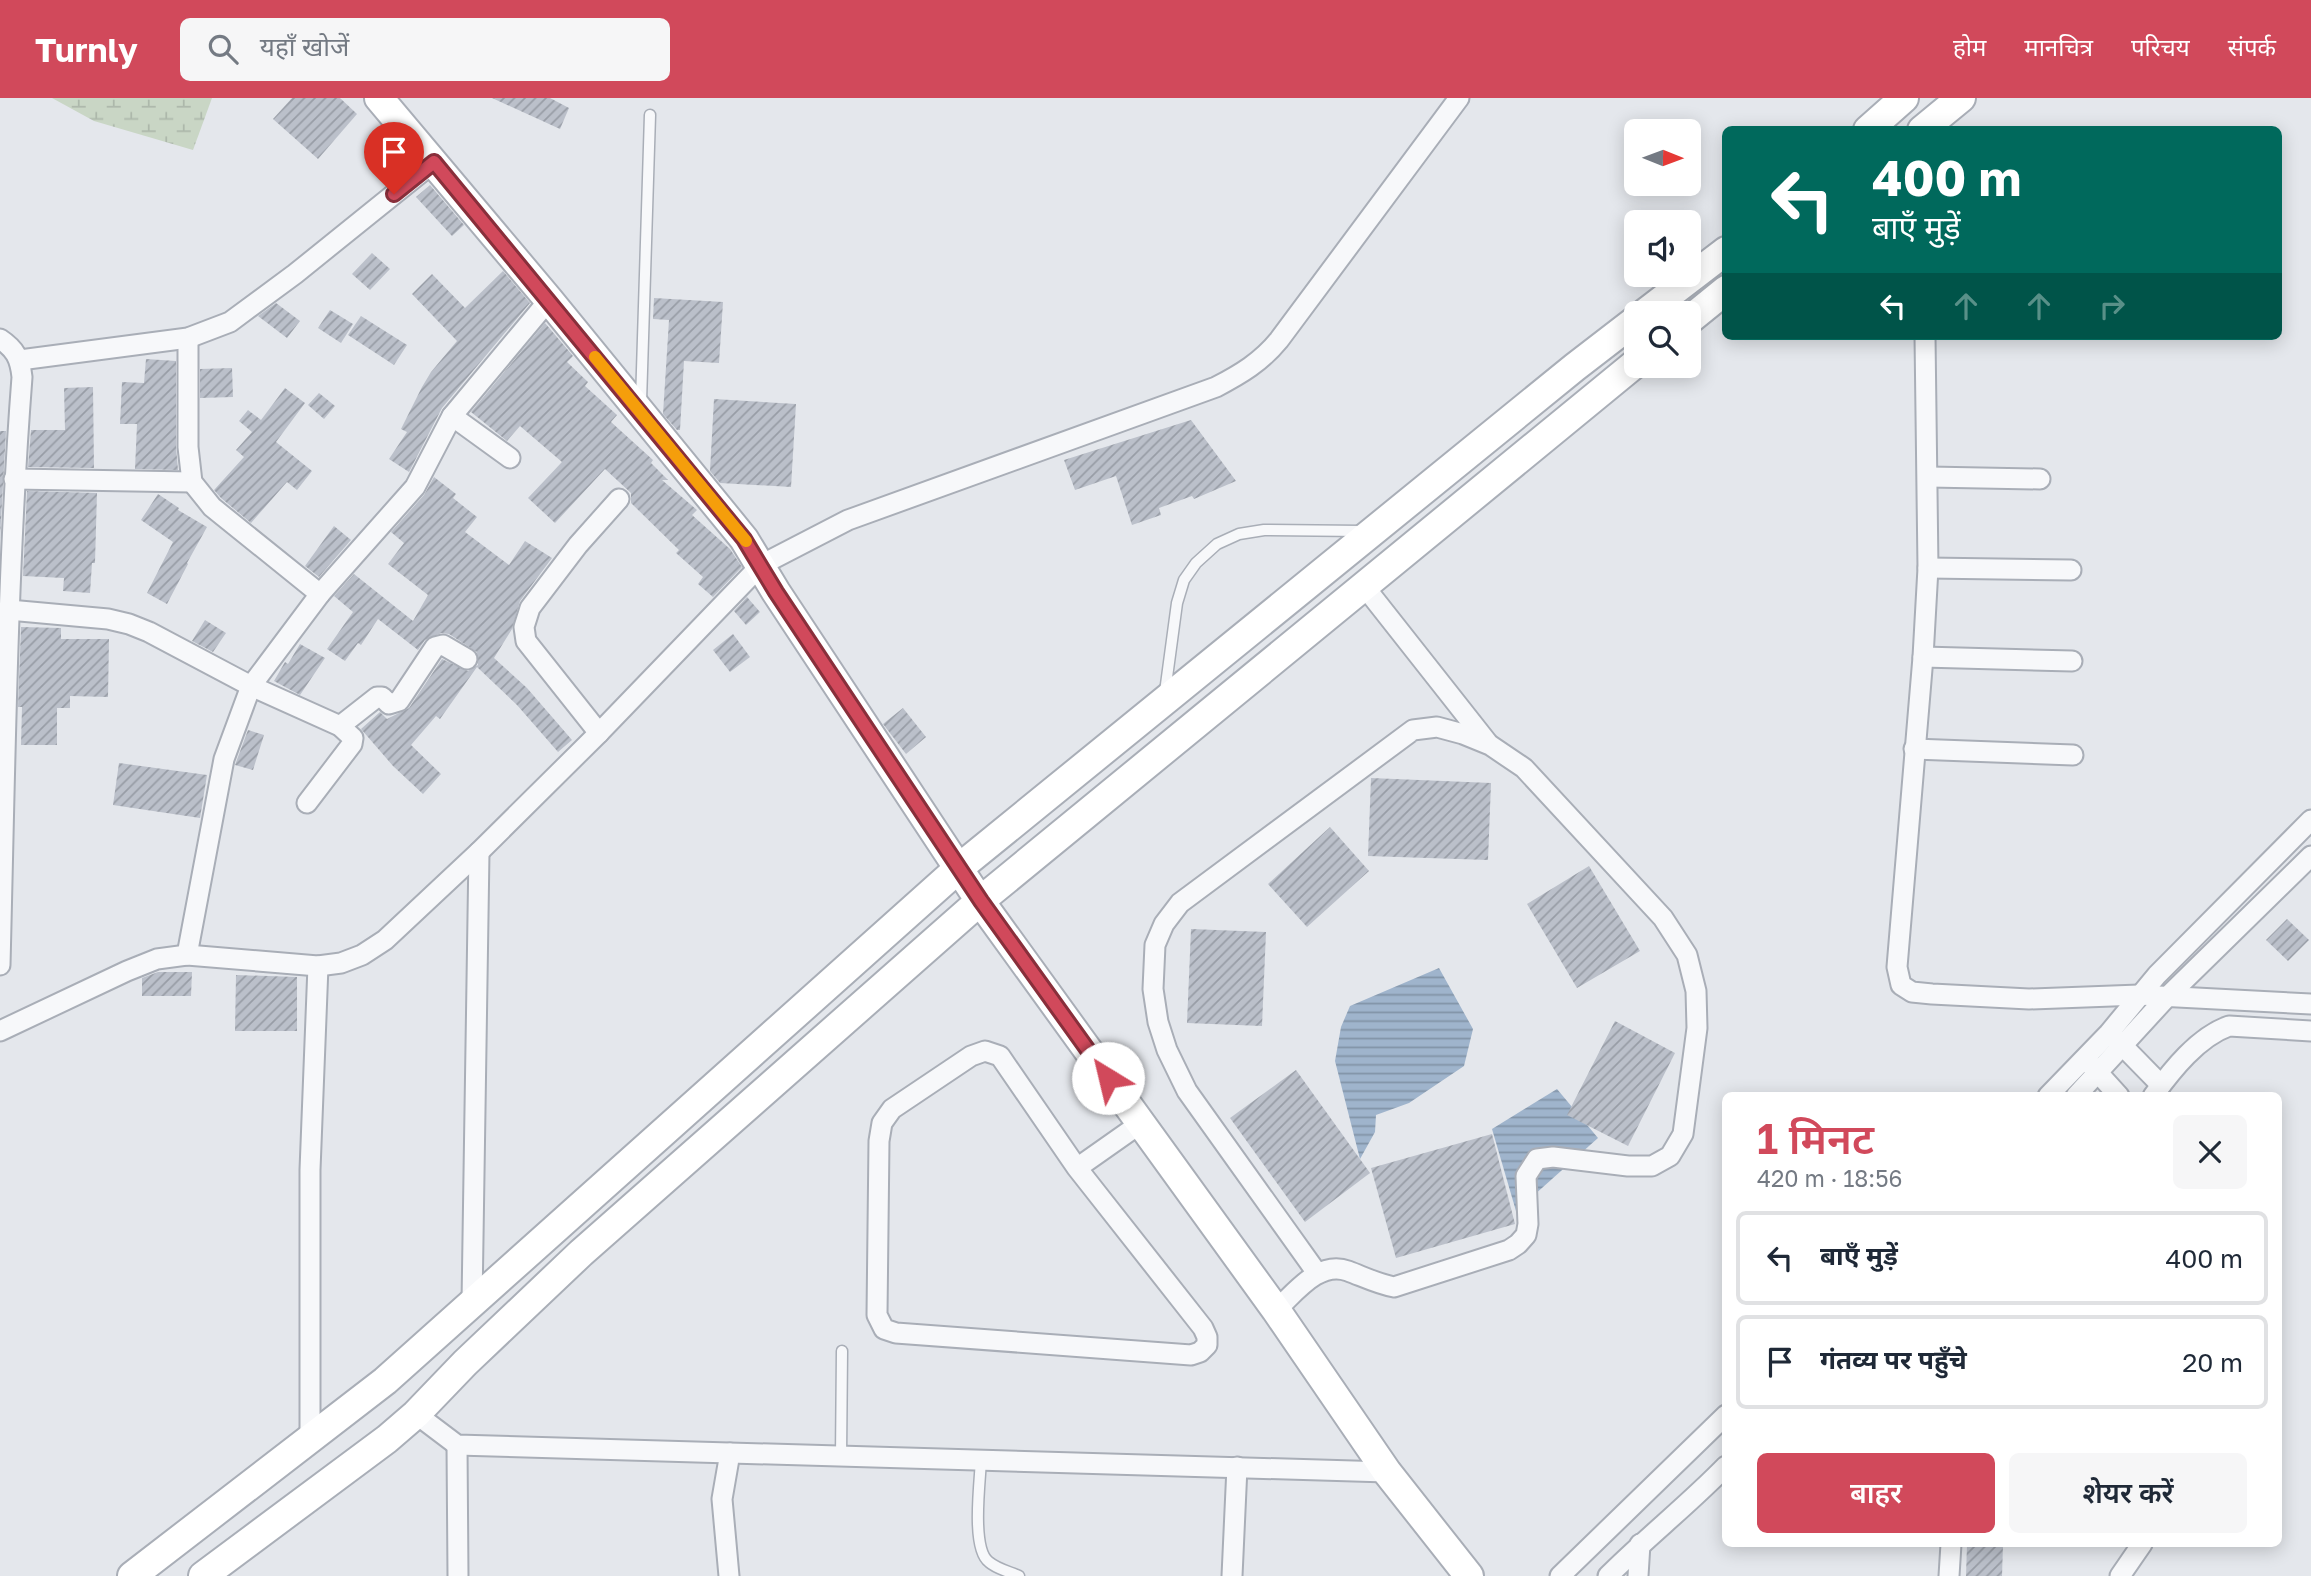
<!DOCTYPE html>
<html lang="hi">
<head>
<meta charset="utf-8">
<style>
	body { margin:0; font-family:"Golos Text","Noto Sans Devanagari",sans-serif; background:#f6f6f7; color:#1f2937; height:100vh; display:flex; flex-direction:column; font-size:26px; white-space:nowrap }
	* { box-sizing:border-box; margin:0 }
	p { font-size:23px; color:#747a83 }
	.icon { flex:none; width:38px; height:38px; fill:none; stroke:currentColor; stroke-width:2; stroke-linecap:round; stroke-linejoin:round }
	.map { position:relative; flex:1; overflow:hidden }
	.details { position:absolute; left:1722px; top:994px; width:560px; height:455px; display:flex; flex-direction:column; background:#fff; border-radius:10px; box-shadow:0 4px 18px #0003 }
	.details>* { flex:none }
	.guide { position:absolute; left:1722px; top:28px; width:560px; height:214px; border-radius:10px; box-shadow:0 4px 18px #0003; background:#00695c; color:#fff; overflow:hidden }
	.needle { width:46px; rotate:91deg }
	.tools { position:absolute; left:1624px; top:21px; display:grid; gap:14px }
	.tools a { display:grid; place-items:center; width:77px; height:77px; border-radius:10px; background:#fff; box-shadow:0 4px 18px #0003; font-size:35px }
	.pin { position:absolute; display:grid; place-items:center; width:60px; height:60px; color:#fff; margin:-72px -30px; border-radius:50% 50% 50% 0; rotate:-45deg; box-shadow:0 0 7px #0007 }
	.pin .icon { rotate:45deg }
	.me { position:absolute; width:77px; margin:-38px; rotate:324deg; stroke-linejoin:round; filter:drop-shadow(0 0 5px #0008) }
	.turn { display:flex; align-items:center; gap:24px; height:147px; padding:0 35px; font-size:32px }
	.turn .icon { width:91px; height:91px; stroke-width:2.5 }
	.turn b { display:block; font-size:49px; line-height:60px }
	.lanes { display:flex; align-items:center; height:66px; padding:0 35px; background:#0003; justify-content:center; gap:35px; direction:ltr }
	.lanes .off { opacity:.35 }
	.round { display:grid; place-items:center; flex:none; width:74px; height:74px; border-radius:10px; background:#f6f6f7 }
	.head { display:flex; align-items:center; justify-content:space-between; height:119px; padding:0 35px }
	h1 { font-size:42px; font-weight:600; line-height:52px; color:#d1495b }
	.action { display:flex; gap:14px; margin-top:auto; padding:14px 35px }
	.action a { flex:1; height:80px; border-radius:10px; background:#d1495b; color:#fff; font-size:28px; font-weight:600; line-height:80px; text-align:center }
	.action a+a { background:#f6f6f7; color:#1f2937 }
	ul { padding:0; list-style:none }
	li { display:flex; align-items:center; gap:21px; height:94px; margin:0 14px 10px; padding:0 21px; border:4px solid #e0e1e3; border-radius:10px }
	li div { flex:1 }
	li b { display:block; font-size:26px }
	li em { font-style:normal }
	header { display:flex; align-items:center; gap:42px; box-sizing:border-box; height:98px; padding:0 35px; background:#d1495b; color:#fff }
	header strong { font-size:33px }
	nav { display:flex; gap:38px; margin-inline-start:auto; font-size:24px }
	.search { width:490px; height:63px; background:#f6f6f7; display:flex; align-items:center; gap:18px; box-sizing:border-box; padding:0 24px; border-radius:10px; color:#747a83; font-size:26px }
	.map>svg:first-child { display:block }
	.wetland { fill:url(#wetland-marsh) }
	.water { fill:url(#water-rules) }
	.building { fill:url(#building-hatch) }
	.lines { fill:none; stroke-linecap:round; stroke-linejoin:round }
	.lane-casing { stroke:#a9aeb7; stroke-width:13 }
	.street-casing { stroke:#a9aeb7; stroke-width:23 }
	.secondary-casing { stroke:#a9aeb7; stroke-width:32 }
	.lane { stroke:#f7f8fa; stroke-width:10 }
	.street { stroke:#f7f8fa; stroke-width:19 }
	.secondary { stroke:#fff; stroke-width:28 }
	.route-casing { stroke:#882f3b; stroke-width:18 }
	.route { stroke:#d1495b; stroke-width:12 }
	.slow { stroke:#f59e0b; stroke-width:12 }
</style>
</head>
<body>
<header>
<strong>Turnly</strong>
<div class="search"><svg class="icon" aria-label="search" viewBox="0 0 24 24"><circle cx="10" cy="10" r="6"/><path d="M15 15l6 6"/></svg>यहाँ खोजें</div>
<nav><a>होम</a><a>मानचित्र</a><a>परिचय</a><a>संपर्क</a></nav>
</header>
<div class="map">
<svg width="2311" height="1478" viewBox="0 0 2311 1478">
	<defs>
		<pattern id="wetland-marsh" width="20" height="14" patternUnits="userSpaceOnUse" patternTransform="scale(1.75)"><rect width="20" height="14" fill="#c9d6c5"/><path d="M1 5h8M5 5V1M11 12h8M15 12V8" fill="none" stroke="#adb8ab"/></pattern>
		<pattern id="water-rules" width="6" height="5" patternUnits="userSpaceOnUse" patternTransform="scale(1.75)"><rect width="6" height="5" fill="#9fb4cc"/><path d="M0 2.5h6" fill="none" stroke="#8293a7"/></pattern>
		<pattern id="building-hatch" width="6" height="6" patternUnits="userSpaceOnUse" patternTransform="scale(1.75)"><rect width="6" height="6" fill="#bbc0ca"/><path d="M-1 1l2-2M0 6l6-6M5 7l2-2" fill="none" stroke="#989da6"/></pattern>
	</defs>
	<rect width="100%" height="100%" fill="#e4e7ec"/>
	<polygon class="wetland" points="52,0 212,0 193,52 94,23"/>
	<g class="water">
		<polygon points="1439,870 1473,931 1464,968 1409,1005 1376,1017 1375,1034 1360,1061 1335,963 1341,929 1350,908"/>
		<polygon points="1557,991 1598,1040 1516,1113 1492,1031"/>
	</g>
	<g class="building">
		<polygon points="292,0 340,0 357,16 318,61 273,21"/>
		<polygon points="492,0 550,0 569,10 560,31"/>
		<polygon points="430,87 464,127 452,138 416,99"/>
		<polygon points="372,155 390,171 370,192 352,176"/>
		<polygon points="503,173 530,205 442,310 409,374 389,361 407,334 401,331 422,289 431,274 457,243 412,196 432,176 465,210"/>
		<polygon points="654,200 723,204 719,265 684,263 680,332 677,332 663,316 669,222 653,221"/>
		<polygon points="276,205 300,223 287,240 258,218"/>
		<polygon points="330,212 353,226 341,245 318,230"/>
		<polygon points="361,218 407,247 394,267 348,237"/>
		<polygon points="545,225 573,258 567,264 588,284 585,288 617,317 611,324 653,362 651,365 668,382 662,382 697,412 692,417 730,451 742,469 713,499 698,486 703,479 676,455 679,452 631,405 631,395 605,371 555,425 528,400 562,364 520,328 507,343 471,314"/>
		<polygon points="146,261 176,263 176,349 178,372 135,371 137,326 120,326 122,284 144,285"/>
		<polygon points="232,270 233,299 200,300 200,271"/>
		<polygon points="93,289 94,370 28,369 31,332 65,332 64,290"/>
		<polygon points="285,290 305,305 276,344 312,373 297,392 287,384 251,425 221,400 214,392 244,359 236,352 252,334 239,323 248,312 261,322"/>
		<polygon points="319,295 335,308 324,321 308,307"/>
		<polygon points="714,301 796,306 791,389 720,385 710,373"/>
		<polygon points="1191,322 1236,383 1194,401 1192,398 1159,410 1161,417 1132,427 1116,378 1075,392 1064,362"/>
		<polygon points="0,333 6,333 0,441"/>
		<polygon points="434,379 456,396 453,400 477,419 465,434 509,467 525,443 552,460 520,503 512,531 494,560 527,590 572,642 558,654 517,607 477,569 440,621 436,618 411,647 441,676 423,696 393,668 361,631 380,614 387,621 409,610 442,561 468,573 478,567 477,554 449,536 441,535 425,542 418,552 378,521 361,547 358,545 345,563 327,551 353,514 334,498 354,476 413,523 428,497 388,466 404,445 391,434 424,397"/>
		<polygon points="27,393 97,395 95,465 92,465 90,495 63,493 64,480 23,478"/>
		<polygon points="158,396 179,410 178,412 207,429 187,465 188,466 167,506 147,495 173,444 141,422"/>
		<polygon points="334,428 351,442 319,479 305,468"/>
		<polygon points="747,499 760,514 746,527 734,513"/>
		<polygon points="205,522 226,535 213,554 192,543"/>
		<polygon points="21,529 61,530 61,541 109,541 108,599 70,598 70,610 57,610 57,647 21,647 22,609 18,609"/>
		<polygon points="733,536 750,559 730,574 713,552"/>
		<polygon points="300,546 325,560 300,597 274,583 285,564 288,566"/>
		<polygon points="903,610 926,639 906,656 883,626"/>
		<polygon points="248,632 264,637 253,672 235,667"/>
		<polygon points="119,665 207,677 200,720 113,707"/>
		<polygon points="1371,680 1491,685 1488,762 1368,758"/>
		<polygon points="1330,729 1369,773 1307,829 1268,786"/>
		<polygon points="1589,768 1640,853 1577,890 1527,806"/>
		<polygon points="2287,821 2309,842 2288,863 2266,842"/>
		<polygon points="1191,831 1266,834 1262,928 1187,925"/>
		<polygon points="158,874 192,874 191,898 142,898 142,880"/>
		<polygon points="236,877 297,879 297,933 235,933"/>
		<polygon points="1615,923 1675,955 1628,1048 1567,1017"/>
		<polygon points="1296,972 1370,1075 1305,1124 1230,1020"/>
		<polygon points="1492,1036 1515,1126 1396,1160 1371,1070"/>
		<polygon points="1967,1446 2003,1446 2002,1478 1966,1478"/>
	</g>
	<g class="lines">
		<defs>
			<g id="lane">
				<polyline points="641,304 650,17"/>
				<polyline points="1165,594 1177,505 1184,482 1196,465 1217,446 1239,436 1264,432 1362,433"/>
				<polyline points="841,1358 842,1253"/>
				<path d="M981,1362C980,1384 971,1451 989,1464C997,1471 1010,1474 1019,1478"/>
			</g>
			<g id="street">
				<polyline points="1925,238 1928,470 1923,559 1897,869 1901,887 1912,894 1932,896 2029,901 2139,897 2311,906"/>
				<polyline points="188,240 188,349 192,384 212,409 320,496"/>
				<path d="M0,241C15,251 20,260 22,279C7,474 5,671 0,867"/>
				<polyline points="20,262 188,240 230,224 295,176 434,64"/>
				<polyline points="452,318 510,360"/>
				<polyline points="1929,379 2040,381"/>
				<polyline points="14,381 192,384"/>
				<polyline points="1928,470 2071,472"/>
				<polyline points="1364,488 1487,644"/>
				<polyline points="9,512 108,521 129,526 149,534 251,588 340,628 353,640 352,646 307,705"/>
				<polyline points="1923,559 2072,563"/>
				<polyline points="340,628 377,599 382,599 389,606 399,603 435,549 443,547 467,561"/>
				<polyline points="599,635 526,543 524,529 530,510 578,447 619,401"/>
				<polyline points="1914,651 2073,657"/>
				<polyline points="187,857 224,661 251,588 320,496 415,389 452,318 549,202"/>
				<path d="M0,933L127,873L157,861L187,857L318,868L341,865L362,857L385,842L479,754L599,635L761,467L848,422L1216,289C1241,276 1261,264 1279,242L1459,0"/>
				<polyline points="2115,940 2161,987"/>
				<polyline points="2090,966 2119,998"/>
				<polyline points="2048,998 2109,935 2157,877 2311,722"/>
				<polyline points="2076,998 2166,900 2311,758"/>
				<path d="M2153,998C2172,972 2198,939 2229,928L2311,933"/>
				<polyline points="1077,1070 1000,958 985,953 971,958 892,1011 882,1025 879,1043 877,1217 884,1231 896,1235 1191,1257 1200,1254 1207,1247 1207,1239 1203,1230 1077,1070 1141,1025"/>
				<polyline points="472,1205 479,754"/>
				<path d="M1276,1212C1295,1195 1319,1162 1348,1173C1364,1179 1378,1186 1394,1189L1509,1152L1518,1146L1526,1137L1528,1126L1526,1078L1537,1061L1553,1059L1628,1068H1652L1670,1058L1683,1036L1697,930L1696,893L1687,857L1663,820L1524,670L1490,647L1463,636L1437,629L1413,632L1180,805L1164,826L1155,847L1153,891L1158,924L1167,952L1187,993L1317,1175"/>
				<polyline points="416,1316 457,1347 1387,1374"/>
				<polyline points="310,1339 310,1072 318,868"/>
				<polyline points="457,1347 458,1478"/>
				<polyline points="729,1478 722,1401 730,1355"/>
				<polyline points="1232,1478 1237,1369"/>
				<polyline points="1560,1478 1726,1317"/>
				<path d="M1608,1478C1646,1440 1688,1407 1726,1368"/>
				<polyline points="1638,1478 1640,1446"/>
				<polyline points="1949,1478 1951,1446"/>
				<polyline points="2120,1478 2142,1446"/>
			</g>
			<g id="secondary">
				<polyline points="379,0 549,202 744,441 776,494 980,803 1276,1212 1387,1374 1469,1478"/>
				<polyline points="1868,32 1904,0"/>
				<polyline points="1922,32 1961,0"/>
				<polyline points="1645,215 1726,153"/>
				<polyline points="1689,222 1726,192"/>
				<polyline points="132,1478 385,1283 959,770 1575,269 1636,222"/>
				<polyline points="203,1478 387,1341 416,1316 465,1265 581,1155 980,803 1636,265"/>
			</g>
		</defs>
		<use href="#lane" class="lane-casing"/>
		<use href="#street" class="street-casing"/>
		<use href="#secondary" class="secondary-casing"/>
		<use href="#lane" class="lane"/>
		<use href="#street" class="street"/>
		<use href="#secondary" class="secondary"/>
	</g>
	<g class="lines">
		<defs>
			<polyline id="route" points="394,96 434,64 744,441 776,494 981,803 1108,980"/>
		</defs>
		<use href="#route" class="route-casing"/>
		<use href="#route" class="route"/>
		<polyline class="slow" points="595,259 746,443"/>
	</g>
</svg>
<div class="tools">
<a><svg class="needle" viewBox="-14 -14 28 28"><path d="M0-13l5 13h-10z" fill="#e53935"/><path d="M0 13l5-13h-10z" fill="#747a83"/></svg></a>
<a><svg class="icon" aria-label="sound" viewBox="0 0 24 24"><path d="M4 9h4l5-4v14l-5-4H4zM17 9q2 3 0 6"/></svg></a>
<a><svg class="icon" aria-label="search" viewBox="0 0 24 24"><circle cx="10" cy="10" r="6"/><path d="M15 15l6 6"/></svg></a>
</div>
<div class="pin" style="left:394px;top:96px;background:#d93025"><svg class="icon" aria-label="arrive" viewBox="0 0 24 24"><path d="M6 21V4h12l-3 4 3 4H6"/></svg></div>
<svg class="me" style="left:1108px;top:980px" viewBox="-20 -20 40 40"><circle r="19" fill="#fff"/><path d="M0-13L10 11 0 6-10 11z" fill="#d1495b"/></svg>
<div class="guide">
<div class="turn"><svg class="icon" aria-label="left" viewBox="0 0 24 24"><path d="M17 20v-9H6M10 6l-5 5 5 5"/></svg><div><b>400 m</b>बाएँ मुड़ें</div></div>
<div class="lanes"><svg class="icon" aria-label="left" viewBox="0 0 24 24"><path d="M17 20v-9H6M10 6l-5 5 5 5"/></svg><svg class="icon off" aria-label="ahead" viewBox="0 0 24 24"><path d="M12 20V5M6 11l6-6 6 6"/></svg><svg class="icon off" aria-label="ahead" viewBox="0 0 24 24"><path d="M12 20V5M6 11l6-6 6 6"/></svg><svg class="icon off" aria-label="right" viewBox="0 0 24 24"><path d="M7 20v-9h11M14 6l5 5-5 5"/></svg></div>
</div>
<section class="details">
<div class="head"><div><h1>1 मिनट</h1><p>420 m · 18:56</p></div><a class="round"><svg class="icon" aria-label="close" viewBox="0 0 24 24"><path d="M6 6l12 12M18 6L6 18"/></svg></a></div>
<ul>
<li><svg class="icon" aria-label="left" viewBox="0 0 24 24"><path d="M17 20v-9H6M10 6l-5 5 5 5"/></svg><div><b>बाएँ मुड़ें</b></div><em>400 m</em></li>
<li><svg class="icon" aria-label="arrive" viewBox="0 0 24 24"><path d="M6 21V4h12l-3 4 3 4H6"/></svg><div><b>गंतव्य पर पहुँचे</b></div><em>20 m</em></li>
</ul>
<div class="action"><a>बाहर</a><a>शेयर करें</a></div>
</section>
</div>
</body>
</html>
